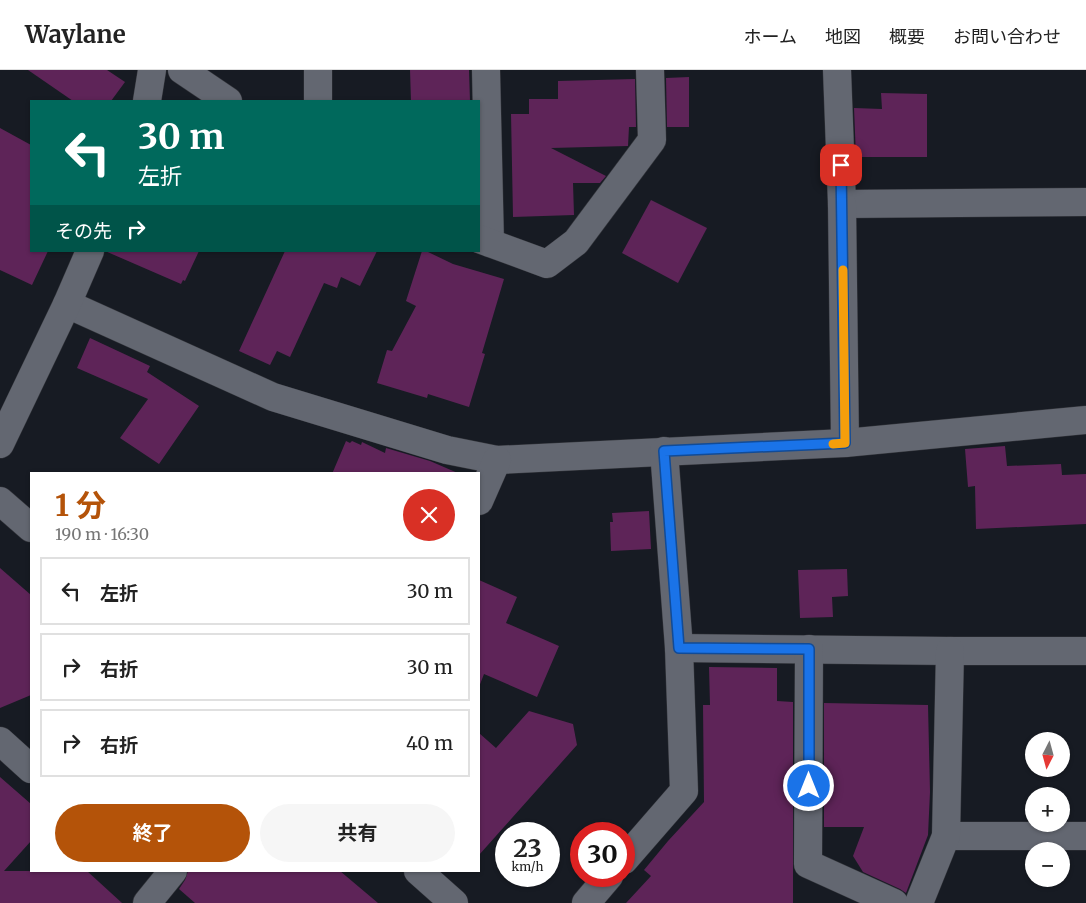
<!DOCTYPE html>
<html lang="ja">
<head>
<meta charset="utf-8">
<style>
	body { margin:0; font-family:Merriweather,"Noto Sans JP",serif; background:#f6f6f6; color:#222; height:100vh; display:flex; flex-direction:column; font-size:19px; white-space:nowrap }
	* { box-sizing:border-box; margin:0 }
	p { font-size:16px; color:#767676 }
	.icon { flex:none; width:28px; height:28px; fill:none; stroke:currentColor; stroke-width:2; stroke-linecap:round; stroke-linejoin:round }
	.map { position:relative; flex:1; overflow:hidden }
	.details { position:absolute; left:30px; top:402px; width:450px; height:400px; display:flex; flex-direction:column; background:#fff; border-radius:0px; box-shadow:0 1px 4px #0004 }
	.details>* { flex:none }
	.hud { position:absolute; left:30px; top:30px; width:450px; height:152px; border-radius:0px; box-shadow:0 1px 4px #0004; background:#00695c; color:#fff; overflow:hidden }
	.needle { width:32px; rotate:186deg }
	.buttons { position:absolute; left:1025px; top:662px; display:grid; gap:10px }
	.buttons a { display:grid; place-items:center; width:45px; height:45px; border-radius:50%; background:#fff; box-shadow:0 1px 4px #0004; font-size:25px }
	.speed { position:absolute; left:495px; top:752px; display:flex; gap:10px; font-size:25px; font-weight:700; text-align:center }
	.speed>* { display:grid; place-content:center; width:65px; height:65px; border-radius:50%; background:#fff; box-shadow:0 1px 4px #0004; line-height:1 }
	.speed small { font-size:12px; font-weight:400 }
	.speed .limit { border:8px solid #d22; background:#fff; color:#111 }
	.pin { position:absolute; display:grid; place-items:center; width:42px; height:42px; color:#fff; margin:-21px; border-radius:10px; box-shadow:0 2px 8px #0006 }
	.me { position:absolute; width:55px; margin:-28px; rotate:0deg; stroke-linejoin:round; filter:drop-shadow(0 0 4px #0008) }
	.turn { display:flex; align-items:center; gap:18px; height:105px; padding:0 25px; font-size:22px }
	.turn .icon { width:65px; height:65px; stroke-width:2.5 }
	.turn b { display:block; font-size:35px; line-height:42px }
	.then { display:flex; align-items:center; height:48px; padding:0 25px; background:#0003; gap:10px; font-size:19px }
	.round { display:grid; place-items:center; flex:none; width:52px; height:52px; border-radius:26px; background:#f6f6f6 }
	.headline { display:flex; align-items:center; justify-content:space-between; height:85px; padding:0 25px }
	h1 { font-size:30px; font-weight:700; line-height:38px; color:#b45309 }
	.cta { display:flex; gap:10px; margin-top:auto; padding:10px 25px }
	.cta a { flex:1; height:58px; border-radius:30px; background:#b45309; color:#fff; font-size:20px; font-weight:700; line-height:58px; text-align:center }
	.cta a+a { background:#f6f6f6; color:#222 }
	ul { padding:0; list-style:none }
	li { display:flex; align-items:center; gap:15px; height:68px; margin:0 10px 8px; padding:0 15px; border:2px solid #e0e0e0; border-radius:0px }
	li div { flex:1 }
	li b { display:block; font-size:19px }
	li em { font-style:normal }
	header { display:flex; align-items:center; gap:30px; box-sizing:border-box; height:70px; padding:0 25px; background:#fff; border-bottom:1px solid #e0e0e0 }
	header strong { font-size:24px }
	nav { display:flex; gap:28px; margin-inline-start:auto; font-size:18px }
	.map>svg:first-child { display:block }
	.building { fill:#5e2458 }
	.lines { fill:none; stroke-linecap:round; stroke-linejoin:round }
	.minor-casing { stroke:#33353b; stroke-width:29 }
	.tertiary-casing { stroke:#33353b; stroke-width:29 }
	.minor { stroke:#636771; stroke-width:28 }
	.tertiary { stroke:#636771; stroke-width:28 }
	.route-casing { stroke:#114b97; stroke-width:12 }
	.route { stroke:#1a73e8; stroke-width:9 }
	.slow { stroke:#f59e0b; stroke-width:9 }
</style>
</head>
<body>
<header>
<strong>Waylane</strong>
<nav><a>ホーム</a><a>地図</a><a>概要</a><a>お問い合わせ</a></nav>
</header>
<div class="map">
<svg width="1086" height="833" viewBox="0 0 1086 833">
	<rect width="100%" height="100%" fill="#171b23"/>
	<g class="building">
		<polygon points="28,0 107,0 125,12 111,31 73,31"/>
		<polygon points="410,0 469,0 470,31 411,31"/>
		<polygon points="689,7 689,57 667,57 666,8"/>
		<polygon points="635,9 636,57 629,57 628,76 551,78 606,106 600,113 573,113 574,145 513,147 511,44 529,44 529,29 558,29 558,11"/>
		<polygon points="881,23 927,24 927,87 856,87 854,38 882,39"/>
		<polygon points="0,58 31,75 31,181 48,181 32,215 0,200"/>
		<polygon points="651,130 707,158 678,213 622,183"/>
		<polygon points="105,181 199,181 185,211 183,210 181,214"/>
		<polygon points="285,181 377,181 360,216 341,207 337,218 324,213 290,287 277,281 270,295 239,281"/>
		<polygon points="422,181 426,181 453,194 504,209 482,283 485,284 469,337 428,324 427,328 377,313 387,280 392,281 416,236 406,231"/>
		<polygon points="90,268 150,296 147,302 199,336 159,394 120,368 148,329 77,298"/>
		<polygon points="346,371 350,373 352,371 361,375 362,372 385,383 386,378 430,391 460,404 332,404"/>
		<polygon points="1005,376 1007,396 1061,394 1062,405 1086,404 1086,454 976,459 975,416 968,417 965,379"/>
		<polygon points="649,441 651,479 611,481 610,452 613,452 612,443"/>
		<polygon points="0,498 31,525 31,625 0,638"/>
		<polygon points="847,499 848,526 832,527 833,547 800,548 798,500"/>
		<polygon points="479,510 517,527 506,553 559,576 537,627 484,604 479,617"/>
		<polygon points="709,597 777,598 777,631 793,632 793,833 626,833 651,806 644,800 668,771 704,732 703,635 710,635"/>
		<polygon points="824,633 928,635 930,722 928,765 906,823 900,819 863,802 853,786 864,757 824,757"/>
		<polygon points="529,641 573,654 577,675 479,785 479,663 496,678"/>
		<polygon points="0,707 31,734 31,771 4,801 87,801 122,833 0,833"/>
		<polygon points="188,801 340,801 378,833 195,833 179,819 185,810"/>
	</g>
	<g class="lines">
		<defs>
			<g id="minor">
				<polyline points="182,0 228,31"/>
				<polyline points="318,0 318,31"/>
				<polyline points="486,0 490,173"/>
				<polyline points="837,0 842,134 1086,132"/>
				<polyline points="147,31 152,0"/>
				<polyline points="842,134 845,373"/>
				<polyline points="479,169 547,194 576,172 652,70 650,0"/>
				<polyline points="67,234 273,327 447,380 497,390 845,373 1086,350"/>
				<polyline points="0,374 67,234 90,181"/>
				<polyline points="479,431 497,390"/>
				<polyline points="679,578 950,581 1086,581"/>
				<polyline points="809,579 808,794 894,833"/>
				<polyline points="0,671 31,699"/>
				<polyline points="946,766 1086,766"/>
				<polyline points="624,790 684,721 679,578 664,381"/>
				<polyline points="147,833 173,801"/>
				<polyline points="586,833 609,806"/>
				<polyline points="919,833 946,766 950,581"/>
			</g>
			<g id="tertiary">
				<polyline points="0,431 31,458"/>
				<polyline points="418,801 454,833"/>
			</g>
		</defs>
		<use href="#minor" class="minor-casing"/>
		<use href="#tertiary" class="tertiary-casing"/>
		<use href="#minor" class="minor"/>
		<use href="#tertiary" class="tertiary"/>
	</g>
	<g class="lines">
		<defs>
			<polyline id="route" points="809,716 809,579 679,578 664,381 845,373 841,95"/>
		</defs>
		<use href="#route" class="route-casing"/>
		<use href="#route" class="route"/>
		<polyline class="slow" points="833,374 845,373 843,200"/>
	</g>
</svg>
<div class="buttons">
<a><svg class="needle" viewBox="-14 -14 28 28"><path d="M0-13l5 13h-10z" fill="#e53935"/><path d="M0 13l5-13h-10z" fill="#767676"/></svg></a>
<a>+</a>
<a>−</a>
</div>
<div class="speed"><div>23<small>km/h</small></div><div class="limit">30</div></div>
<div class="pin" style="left:841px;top:95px;background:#d93025"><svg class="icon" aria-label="arrive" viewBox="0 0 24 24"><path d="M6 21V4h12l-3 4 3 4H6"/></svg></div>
<svg class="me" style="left:809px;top:716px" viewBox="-20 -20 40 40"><circle r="17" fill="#1a73e8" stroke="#fff" stroke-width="3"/><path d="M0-11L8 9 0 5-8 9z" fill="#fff"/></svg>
<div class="hud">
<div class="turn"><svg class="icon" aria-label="left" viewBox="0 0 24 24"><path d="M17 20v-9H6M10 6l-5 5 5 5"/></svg><div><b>30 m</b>左折</div></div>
<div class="then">その先<svg class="icon" aria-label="right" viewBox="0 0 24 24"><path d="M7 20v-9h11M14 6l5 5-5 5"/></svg></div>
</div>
<section class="details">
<div class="headline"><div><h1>1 分</h1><p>190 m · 16:30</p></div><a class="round" style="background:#d93025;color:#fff"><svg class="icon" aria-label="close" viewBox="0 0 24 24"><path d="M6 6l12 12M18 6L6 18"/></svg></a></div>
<ul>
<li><svg class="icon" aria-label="left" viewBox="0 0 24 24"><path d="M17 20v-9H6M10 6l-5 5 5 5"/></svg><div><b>左折</b></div><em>30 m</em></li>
<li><svg class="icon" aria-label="right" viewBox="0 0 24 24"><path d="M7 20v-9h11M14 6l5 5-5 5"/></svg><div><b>右折</b></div><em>30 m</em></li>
<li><svg class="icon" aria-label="right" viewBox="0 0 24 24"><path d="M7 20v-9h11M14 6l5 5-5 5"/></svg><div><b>右折</b></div><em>40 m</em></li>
</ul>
<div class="cta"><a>終了</a><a>共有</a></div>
</section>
</div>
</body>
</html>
